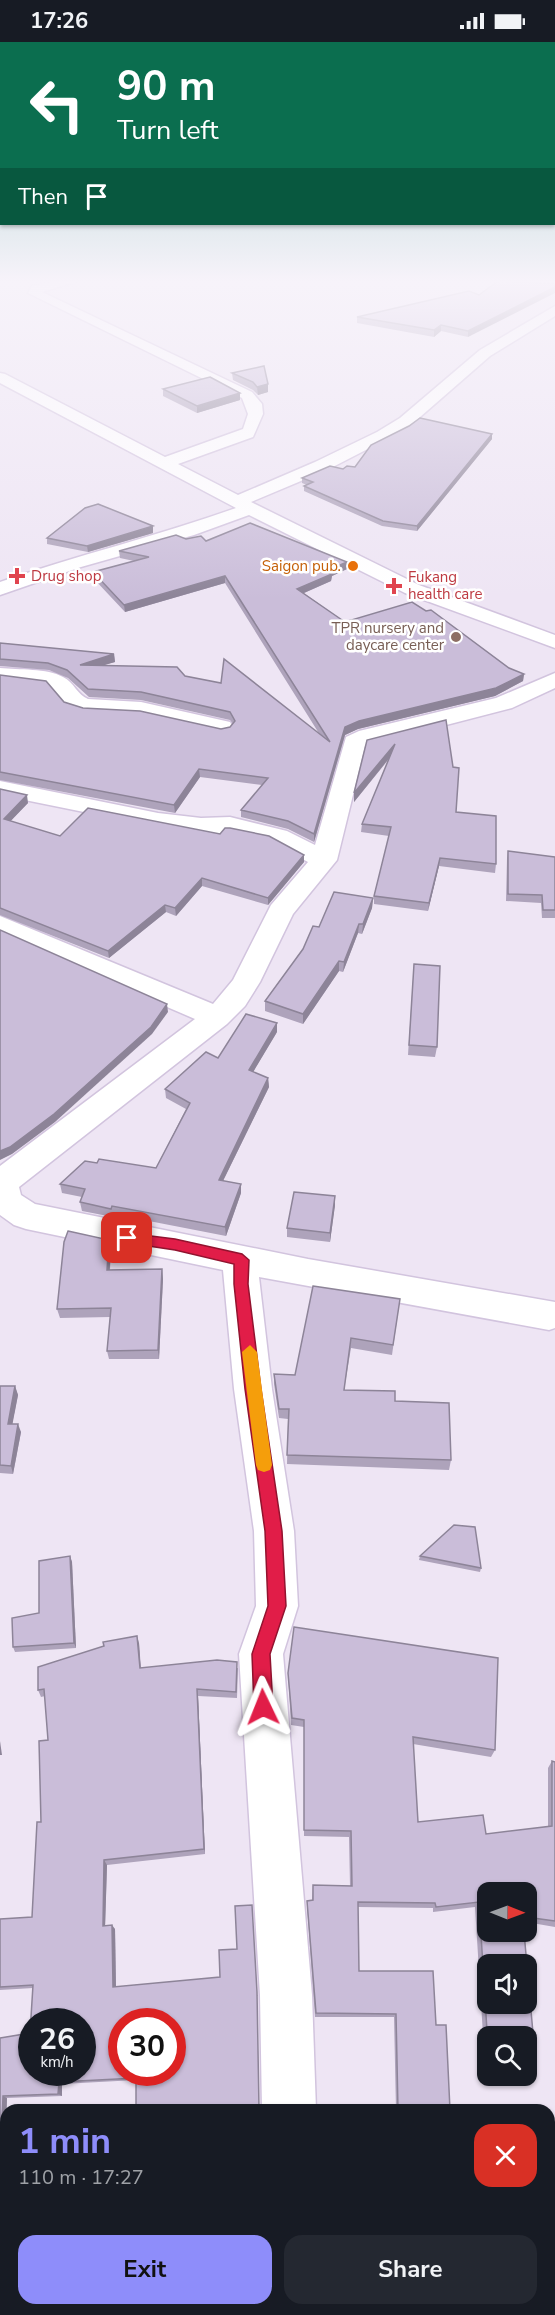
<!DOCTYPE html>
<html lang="en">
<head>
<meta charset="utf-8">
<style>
	body { margin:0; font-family:"Nunito Sans",sans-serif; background:#242831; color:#f1f3f6; height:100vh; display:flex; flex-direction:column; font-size:22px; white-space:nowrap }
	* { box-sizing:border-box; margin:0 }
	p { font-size:20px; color:#9ea1a6 }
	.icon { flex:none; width:33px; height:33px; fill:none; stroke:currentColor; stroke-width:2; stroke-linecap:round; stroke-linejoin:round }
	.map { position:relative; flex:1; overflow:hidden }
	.drawer { position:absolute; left:0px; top:2062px; width:555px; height:212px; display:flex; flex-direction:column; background:#171b24; border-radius:18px 18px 0 0; box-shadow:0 2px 4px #0004 }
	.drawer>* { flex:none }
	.banner { position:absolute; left:0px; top:0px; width:555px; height:183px; box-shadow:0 2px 4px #0004; background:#0b6e4f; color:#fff; overflow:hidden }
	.needle { width:39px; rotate:91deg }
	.controls { position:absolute; left:477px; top:1840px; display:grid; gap:12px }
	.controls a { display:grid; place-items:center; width:60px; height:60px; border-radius:12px; background:#171b24; box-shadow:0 2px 4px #0004; font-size:30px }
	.speed { position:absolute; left:18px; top:1966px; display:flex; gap:12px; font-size:30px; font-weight:700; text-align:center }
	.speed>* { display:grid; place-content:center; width:78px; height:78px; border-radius:50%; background:#171b24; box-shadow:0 2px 4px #0004; line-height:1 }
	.speed small { font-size:15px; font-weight:400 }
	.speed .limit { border:9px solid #d22; background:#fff; color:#111 }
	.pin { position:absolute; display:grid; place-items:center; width:51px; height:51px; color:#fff; margin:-26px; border-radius:12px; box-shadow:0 3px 9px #0006 }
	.me { position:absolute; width:66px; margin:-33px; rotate:358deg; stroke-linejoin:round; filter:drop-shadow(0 0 4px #0008) }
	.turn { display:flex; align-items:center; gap:21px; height:126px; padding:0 18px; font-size:27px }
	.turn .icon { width:78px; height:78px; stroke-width:2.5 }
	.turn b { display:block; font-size:42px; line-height:51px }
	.then { display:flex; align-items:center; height:57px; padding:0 18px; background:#0003; gap:12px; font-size:22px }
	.round { display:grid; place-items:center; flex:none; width:63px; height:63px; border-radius:18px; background:#242831 }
	.summary { display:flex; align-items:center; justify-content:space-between; height:102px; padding:0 18px }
	h1 { font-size:36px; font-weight:700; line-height:45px; color:#8e8dfa }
	.primary-button { display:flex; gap:12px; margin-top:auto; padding:12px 18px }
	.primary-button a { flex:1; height:69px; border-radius:18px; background:#8e8dfa; color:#111; font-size:24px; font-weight:700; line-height:69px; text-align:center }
	.primary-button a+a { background:#242831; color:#f1f3f6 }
	.status { display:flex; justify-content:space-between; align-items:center; height:42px; padding:0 30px; background:#171b24; direction:ltr }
	.status svg { height:16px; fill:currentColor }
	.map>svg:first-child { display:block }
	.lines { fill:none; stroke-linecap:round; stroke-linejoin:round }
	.minor-casing { stroke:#d2c4de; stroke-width:3 }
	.minor { fill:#fff; fill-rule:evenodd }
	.wall { fill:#aea3bb }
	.shaded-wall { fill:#8d8498 }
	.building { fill:#cabdd9; stroke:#8d8498; stroke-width:1.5; fill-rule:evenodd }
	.route { fill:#e11d48; stroke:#92132f; stroke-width:1.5 }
	.slow { fill:#f59e0b }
	.food-dot { fill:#e8710a; stroke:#fff; stroke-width:2 }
	.health-dot { fill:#e0444e; stroke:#fff; stroke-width:2 }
	.education-dot { fill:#8d6e63; stroke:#fff; stroke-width:2 }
	.labels { text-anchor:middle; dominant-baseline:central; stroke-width:5; stroke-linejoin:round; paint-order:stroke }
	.far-food-label { font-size:15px; fill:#c56008; stroke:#fff; text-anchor:end }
	.far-health-label { font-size:15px; fill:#be3a42; stroke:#fff; text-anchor:start }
	.far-education-label { font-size:15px; fill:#785e54; stroke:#fff; text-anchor:end }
</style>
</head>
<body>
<div class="status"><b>17:26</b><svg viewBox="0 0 49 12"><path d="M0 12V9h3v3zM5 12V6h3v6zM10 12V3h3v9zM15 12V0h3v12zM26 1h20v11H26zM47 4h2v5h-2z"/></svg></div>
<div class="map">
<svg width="555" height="2273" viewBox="0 0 555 2273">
	<rect width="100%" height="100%" fill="#eee5f4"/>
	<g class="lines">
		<defs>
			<g id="minor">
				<path d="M57,239H78L42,250L252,350L262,362L263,372L253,395L178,422L238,453L315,420L377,390L400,376L480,308L555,264V274L490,314L412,382L389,396L327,428L251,460L419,543L555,593V606L405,551L249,473L194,493L81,525L0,553V540C78,513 158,494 236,466L0,341V331L5,332L165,415L243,387L248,372L242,356L28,251L32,244Z"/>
				<path d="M0,626C19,628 47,626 63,635C74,640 77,653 88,657L141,660L230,680L233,685L230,690L222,692L141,674L85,671L66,665L55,649L48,644L0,638Z"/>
				<polygon points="555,631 555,646 512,666 365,704 337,818 293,872 260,940 245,964 227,982 19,1145 21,1153 35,1162 308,1217 555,1260 555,1286 549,1288 259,1235 272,1347 294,1489 298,1564 283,1612 312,1953 316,2068 262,2068 260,1953 239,1612 256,1564 254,1489 234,1347 223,1228 26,1187 14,1183 0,1173 0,1124 195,977 0,893 0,874 213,962 233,938 271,863 308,820 270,800 230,791 201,792 158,785 0,753 0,739 158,771 201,776 230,775 287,789 315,803 346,695 359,689 496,656"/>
				<polygon points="250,2268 308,2268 306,2273 248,2273"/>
			</g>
		</defs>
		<use href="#minor" class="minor-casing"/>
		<use href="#minor" class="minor"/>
	</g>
	<g class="wall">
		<polygon points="479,253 468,295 441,289 434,295 357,281 357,275"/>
		<polygon points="232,331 268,342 268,350 258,353 253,348 233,338"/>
		<polygon points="163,347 240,351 240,358 197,371 163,354"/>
		<polygon points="492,392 492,397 417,489 382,484 304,449 304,444 307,443 302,441 302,436 343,427 355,425"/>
		<polygon points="153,491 88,510 47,502 47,496"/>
		<polygon points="186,497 206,499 347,520 347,527 332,534 331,539 304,551 345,580 509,626 524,632 523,639 495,654 358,687 345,693 314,800 288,787 241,775 241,768 262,743 200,735 175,771 0,738 0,633 64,660 83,666 221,687 230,685 233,682 230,678 141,658 89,655 68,636 49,628 0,624 0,601 114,612 115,620 103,623 185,634 320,693 225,541 125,570 94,537 93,530 134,519 120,516 119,509"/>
		<polygon points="367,698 456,770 496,822 495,831 439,824 428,869 374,862 374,854 389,794 361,790 362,782 389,717 354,760 354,751"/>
		<polygon points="0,747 28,761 10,779 60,794 304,820 268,863 202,844 176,874 166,870 109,916 0,873"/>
		<polygon points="508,809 555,815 555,876 542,876 541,861 506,859 507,816"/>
		<polygon points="373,856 372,866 362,892 358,891 343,930 339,929 303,982 265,969 265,959 319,885"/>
		<polygon points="414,922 437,1005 435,1015 408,1013"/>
		<polygon points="277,990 253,1030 268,1036 269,1045 223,1139 241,1151 226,1194 113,1172 113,1175 82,1169 80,1160 82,1155 62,1151 60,1142 97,1121 156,1126 186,1067 166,1056 165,1047 218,1016"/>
		<polygon points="335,1163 330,1200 287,1195 287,1186"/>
		<polygon points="111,1207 110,1228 162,1227 163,1237 159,1317 109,1317 107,1309 110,1275 60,1276 57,1267"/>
		<polygon points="400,1257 392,1313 351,1306 344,1348 395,1359 451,1418 449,1428 287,1422 288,1377 279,1376 274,1342 274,1332 295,1333"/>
		<polygon points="0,1344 15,1344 18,1353 12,1382 21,1390 13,1432 0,1431"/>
		<polygon points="70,1514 72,1520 76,1606 15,1610 13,1605 39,1571"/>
		<polygon points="420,1514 481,1526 480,1530 419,1518"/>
		<polygon points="139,1601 141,1626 238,1626 237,1656 198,1654 205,1812 107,1823 105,1883 115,1887 116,1944 258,1953 136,2068 136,2038 62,2042 62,2054 7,2056 6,2082 0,2083 0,1996 30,1991 33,1946 0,1948 0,1877 32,1875 41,1780 48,1698 45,1654 41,1655 38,1648"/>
		<polygon points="288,1631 495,1708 491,1715 413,1702 418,1780 486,1792 548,1785 548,1726 552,1719 555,1720 555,1885 526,1880 526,1851 488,1851 533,1991 528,1995 483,1993 475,1865 433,1870 433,1866 358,1865 359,1929 436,1983 450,2068 396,2068 394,1975 315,1975 307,1864 307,1859 312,1858 313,1843 350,1844 349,1795 304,1794 304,1685 291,1683"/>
	</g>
	<g class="shaded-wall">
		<polygon points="555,245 555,251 468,295 468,289"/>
		<polygon points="441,283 441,289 434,295 434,288"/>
		<polygon points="268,342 268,350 258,353 257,345"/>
		<polygon points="240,351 240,358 197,371 197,364"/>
		<polygon points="492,392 492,397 417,489 417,484"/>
		<polygon points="153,484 153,491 88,510 87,504"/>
		<polygon points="347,520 347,527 332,534 331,539 297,554 297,547 326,529"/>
		<polygon points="225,534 225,541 125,570 124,563"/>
		<polygon points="114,612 115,620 81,630 80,623"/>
		<polygon points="524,632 523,639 495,654 358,687 345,693 314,800 314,792 345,685 359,679"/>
		<polygon points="395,702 394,710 354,760 354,751"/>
		<polygon points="199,727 200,735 175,771 174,763"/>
		<polygon points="27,753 28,761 5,785 4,777"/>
		<polygon points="304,813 304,820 268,863 268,856"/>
		<polygon points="440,816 439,824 428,869 429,861"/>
		<polygon points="202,836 202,844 176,874 175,866"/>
		<polygon points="373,856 372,866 362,892 363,882"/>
		<polygon points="165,863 166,870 109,916 108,909"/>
		<polygon points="359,882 358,891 343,930 344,920"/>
		<polygon points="339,919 339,929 303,982 303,972"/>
		<polygon points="167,962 168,970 152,992 55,1080 12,1112 0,1118 0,1109"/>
		<polygon points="277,981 277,990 249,1037 249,1028"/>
		<polygon points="268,1036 269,1045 219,1147 219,1138"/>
		<polygon points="241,1142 241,1151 226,1194 225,1185"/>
		<polygon points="335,1154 335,1163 330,1200 330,1191"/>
		<polygon points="109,1198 111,1207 109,1237 107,1228"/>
		<polygon points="162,1227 163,1237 159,1317 158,1308"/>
		<polygon points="15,1344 18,1353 11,1390 8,1382"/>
		<polygon points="18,1382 21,1390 13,1432 11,1424"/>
		<polygon points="70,1514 72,1520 76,1606 74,1601"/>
		<polygon points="137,1594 139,1601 141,1633 140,1626"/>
		<polygon points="197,1647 198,1654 205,1812 204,1807"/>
		<polygon points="0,1699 2,1713 0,1713"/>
		<polygon points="104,1818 107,1823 105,1888 103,1884"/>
		<polygon points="112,1883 115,1887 116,1948 113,1945"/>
		<polygon points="59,2040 62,2042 62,2054 58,2052"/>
		<polygon points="3,2054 7,2056 6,2082 2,2081"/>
	</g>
	<g class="building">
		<polygon points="498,239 555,242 555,245 468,289 441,283 434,288 357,275 469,249 479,253"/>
		<polygon points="264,324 268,342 257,345 253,340 232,331"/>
		<polygon points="210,335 240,351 197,364 163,347"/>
		<polygon points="420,376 492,392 417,484 383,479 304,444 313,440 302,436 330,424 343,427 347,424 355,425 371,403 409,384"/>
		<polygon points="98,462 153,484 87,504 47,496 85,466"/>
		<polygon points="250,481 347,520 326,529 332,532 297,547 345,580 412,560 426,569 431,568 509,626 524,632 496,646 359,679 345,685 314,792 288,779 241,768 268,736 199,727 174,763 0,730 0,633 46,639 64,660 83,666 140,669 221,687 230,685 235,679 230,670 141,650 88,647 67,628 48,621 0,617 0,601 114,612 80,623 177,625 185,634 221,641 224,617 330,700 225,534 124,563 93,530 149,515 119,509 176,493 186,497 201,494 206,499"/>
		<polygon points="446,678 453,725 459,726 456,770 496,774 496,822 440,816 429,861 374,854 391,785 362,782 395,702 354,751 367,698"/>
		<polygon points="0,747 27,753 4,777 60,794 88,766 220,792 225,786 230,786 269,794 304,813 268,856 202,836 175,866 165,863 108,909 0,866"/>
		<polygon points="508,809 555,815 555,868 543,868 542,853 508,852"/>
		<polygon points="334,850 373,856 363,882 359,882 344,920 339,919 303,972 265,959 303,907 313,884 319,885"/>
		<polygon points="0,888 167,962 151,985 54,1072 10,1105 0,1109"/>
		<polygon points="414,922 440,924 437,1005 409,1003"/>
		<polygon points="246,972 277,981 249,1028 268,1036 219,1138 241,1142 225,1185 112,1164 111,1167 80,1160 85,1147 60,1142 85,1119 97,1121 99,1117 156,1126 190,1061 165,1047 206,1010 218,1016"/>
		<polygon points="294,1150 335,1154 330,1191 287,1186"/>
		<polygon points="68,1189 109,1198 107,1228 162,1227 158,1308 107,1309 111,1266 57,1267 64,1200"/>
		<polygon points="313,1244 400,1257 393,1303 351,1296 344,1348 395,1349 395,1359 449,1361 451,1418 287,1413 289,1367 279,1367 274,1332 295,1333"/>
		<polygon points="0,1344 15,1344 8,1382 18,1382 11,1424 0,1423"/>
		<polygon points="454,1483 475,1485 481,1526 420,1514"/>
		<polygon points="70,1514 74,1601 13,1605 12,1576 39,1571 39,1519"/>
		<path d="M294,1585L498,1616L495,1708L413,1695L418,1780L483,1773L486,1792L552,1784V1719L555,1720V1879L526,1875V1851H488V1890H524L533,1991L487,1989L479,1860L436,1865L435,1861L358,1860L359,1929H433L436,1983H446L450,2068H398L396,1972L316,1971L307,1859L313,1858V1843L352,1844L351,1789L304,1788V1678L292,1676L288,1631ZM488,1923H526V1962H488Z"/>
		<path d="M137,1594L140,1626L217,1618L237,1620L236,1650L197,1647L204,1807L104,1818L103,1884L112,1883L113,1945L220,1935L219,1908L237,1907L235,1864L252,1863L257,1950L259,2067L275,2068H136V2036L59,2040L58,2052L3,2054L2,2081H0V1996L30,1991L33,1943L0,1945V1877L32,1875L37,1780H41L39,1699L48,1698L44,1647L38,1648V1625L104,1604L103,1600ZM32,1980H82V2031H32ZM122,1980H172V2031H122Z"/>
	</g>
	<linearGradient id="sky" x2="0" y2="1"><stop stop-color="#a3ceca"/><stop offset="0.43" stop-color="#f7f3fa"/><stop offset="1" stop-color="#f7f3fa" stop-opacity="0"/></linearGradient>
	<rect width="555" height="557" fill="url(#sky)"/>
	<polygon class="route" points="127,1191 175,1197 242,1212 249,1218 248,1242 261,1347 282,1489 286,1564 270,1612 273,1665 270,1672 263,1674 257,1672 254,1665 252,1612 268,1564 265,1489 245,1347 234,1242 234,1222 175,1208 122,1200 120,1196"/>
	<polygon class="slow" points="250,1303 257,1310 272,1423 270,1428 264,1430 258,1428 256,1423 242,1310"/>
	<circle class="food-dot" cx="353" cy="524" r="6"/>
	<g class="health-dot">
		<path d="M14 525h6v6h6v6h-6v6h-6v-6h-6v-6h6z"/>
		<path d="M391 535h6v6h6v6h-6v6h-6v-6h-6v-6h6z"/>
	</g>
	<circle class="education-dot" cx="456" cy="595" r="6"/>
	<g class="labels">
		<g class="far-food-label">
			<text x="341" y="524">Saigon pub.</text>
		</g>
		<g class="far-health-label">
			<text x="31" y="534">Drug shop</text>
			<text x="408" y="535">Fukang<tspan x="408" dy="17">health care</tspan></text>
		</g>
		<g class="far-education-label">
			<text x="444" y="586">TPR nursery and<tspan x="444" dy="17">daycare center</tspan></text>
		</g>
	</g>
</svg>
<div class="controls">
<a><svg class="needle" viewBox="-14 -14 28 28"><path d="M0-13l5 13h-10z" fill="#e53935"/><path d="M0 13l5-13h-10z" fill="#9ea1a6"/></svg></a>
<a><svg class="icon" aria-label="sound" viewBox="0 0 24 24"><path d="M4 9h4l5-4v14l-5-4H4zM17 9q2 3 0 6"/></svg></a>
<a><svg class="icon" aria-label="search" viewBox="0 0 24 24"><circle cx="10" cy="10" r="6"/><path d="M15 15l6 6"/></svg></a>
</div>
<div class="speed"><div>26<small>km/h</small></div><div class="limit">30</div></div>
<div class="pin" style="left:127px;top:1196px;background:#d93025"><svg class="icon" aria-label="arrive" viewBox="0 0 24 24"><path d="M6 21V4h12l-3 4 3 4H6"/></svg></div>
<svg class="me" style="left:263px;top:1665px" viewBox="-20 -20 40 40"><path d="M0-17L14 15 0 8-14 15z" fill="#e11d48" stroke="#fff" stroke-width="4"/></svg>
<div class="banner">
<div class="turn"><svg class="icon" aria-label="left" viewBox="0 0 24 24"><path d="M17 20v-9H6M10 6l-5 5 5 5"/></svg><div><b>90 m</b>Turn left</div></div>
<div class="then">Then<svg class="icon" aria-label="arrive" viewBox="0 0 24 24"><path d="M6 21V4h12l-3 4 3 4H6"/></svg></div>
</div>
<section class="drawer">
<div class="summary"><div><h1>1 min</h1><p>110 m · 17:27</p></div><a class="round" style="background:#d93025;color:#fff"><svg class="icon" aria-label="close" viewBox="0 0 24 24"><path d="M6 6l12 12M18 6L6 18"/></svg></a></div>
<div class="primary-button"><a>Exit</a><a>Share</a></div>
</section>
</div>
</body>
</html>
